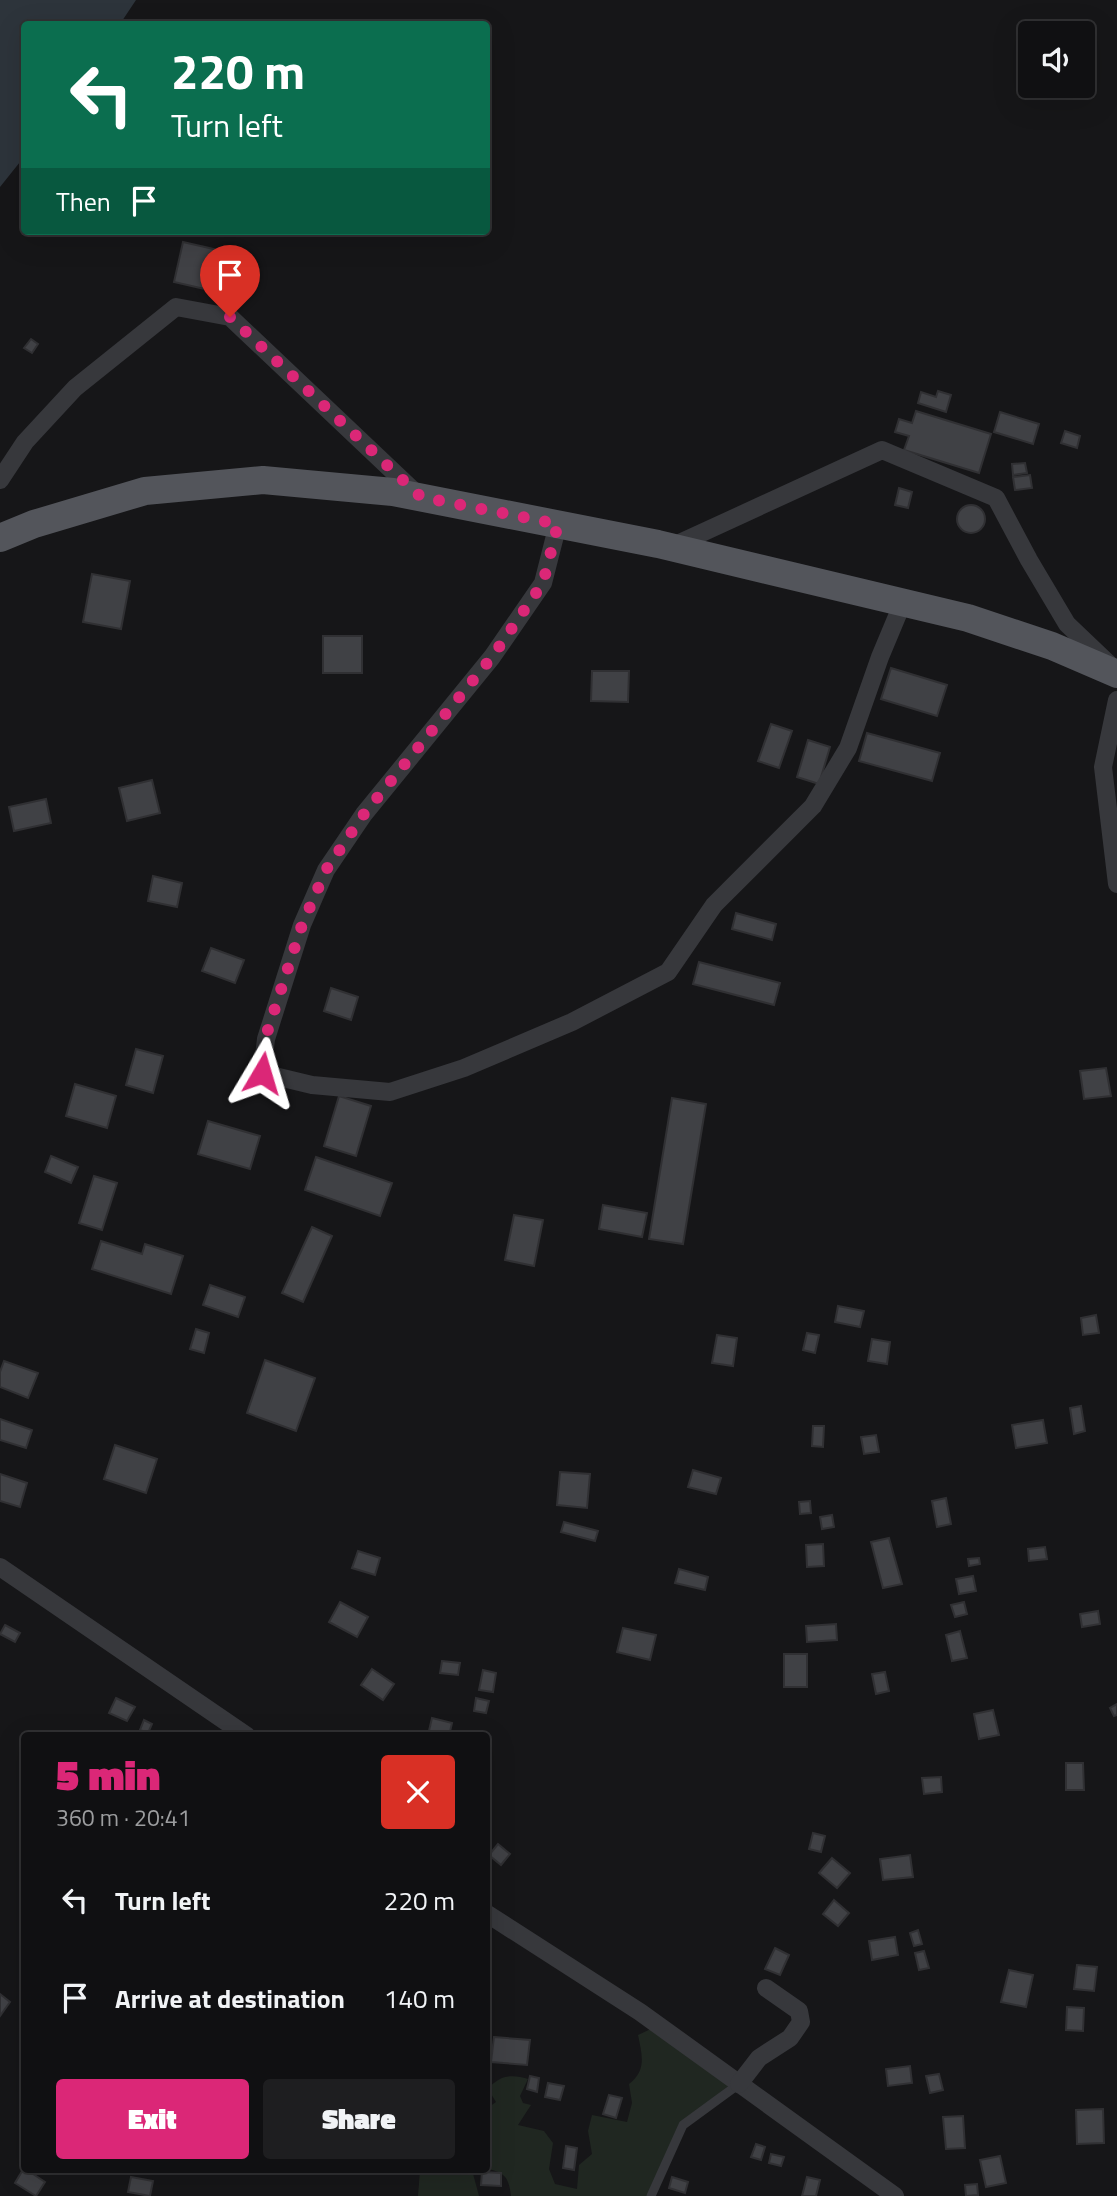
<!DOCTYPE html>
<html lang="en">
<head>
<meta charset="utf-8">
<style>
	body { margin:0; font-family:"Titillium Web",sans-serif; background:#1e1e20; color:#f1f3f6; height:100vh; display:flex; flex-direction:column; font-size:26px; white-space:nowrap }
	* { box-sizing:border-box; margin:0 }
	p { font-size:23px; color:#9c9d9f }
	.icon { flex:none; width:38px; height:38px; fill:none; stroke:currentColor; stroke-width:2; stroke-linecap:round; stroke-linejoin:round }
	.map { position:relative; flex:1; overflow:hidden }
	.drawer { position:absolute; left:21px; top:1732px; width:469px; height:441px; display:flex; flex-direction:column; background:#101012; border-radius:7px; box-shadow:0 7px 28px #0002,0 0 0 2px #303032 }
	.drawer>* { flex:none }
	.hud { position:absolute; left:21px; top:21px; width:469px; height:214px; border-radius:7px; box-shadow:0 7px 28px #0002,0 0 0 2px #303032; background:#0b6e4f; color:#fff; overflow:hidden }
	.tools { position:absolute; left:1018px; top:21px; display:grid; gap:14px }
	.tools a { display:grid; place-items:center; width:77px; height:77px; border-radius:7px; background:#101012; box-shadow:0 7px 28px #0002,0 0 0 2px #303032; font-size:35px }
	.pin { position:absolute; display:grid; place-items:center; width:60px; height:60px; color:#fff; margin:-72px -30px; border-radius:50% 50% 50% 0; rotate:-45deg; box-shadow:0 0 7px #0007 }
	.pin .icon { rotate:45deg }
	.me { position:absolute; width:77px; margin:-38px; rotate:7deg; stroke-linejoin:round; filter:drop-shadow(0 0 5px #0008) }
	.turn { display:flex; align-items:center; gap:24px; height:147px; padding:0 35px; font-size:32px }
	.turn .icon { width:91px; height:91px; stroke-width:2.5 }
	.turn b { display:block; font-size:49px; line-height:60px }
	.then { display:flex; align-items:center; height:66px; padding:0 35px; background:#0003; gap:14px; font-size:26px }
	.round { display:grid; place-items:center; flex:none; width:74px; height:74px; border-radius:7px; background:#1e1e20 }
	.head { display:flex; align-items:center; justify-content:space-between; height:119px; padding:0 35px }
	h1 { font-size:42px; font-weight:800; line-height:52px; color:#db2777 }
	.primary-button { display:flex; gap:14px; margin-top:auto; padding:14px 35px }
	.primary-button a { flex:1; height:80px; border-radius:7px; background:#db2777; color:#fff; font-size:28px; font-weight:800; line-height:80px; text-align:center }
	.primary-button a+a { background:#1e1e20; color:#f1f3f6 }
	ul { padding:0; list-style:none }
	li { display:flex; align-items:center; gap:21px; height:98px; padding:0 35px }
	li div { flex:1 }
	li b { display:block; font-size:26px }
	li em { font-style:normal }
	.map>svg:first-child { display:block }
	.green { fill:#202721 }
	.water { fill:#2d343b }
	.building { fill:#404145; stroke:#303033; stroke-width:2 }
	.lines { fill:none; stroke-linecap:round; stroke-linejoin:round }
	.lane { stroke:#37383c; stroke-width:9 }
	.street { stroke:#37383c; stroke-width:18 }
	.primary { stroke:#53555b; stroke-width:28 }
	.route { stroke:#db2777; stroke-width:12; stroke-dasharray:0 21.6 }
</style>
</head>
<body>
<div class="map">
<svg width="1117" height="2196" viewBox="0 0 1117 2196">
	<rect width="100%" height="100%" fill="#161618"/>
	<g class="green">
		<path d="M655,2027L731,2084L682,2123L647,2196H511C509,2178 505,2172 487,2169L486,2109L496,2102L488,2089C500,2075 512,2074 528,2079L520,2096L523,2103L531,2105L518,2125L544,2131L553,2143L549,2169L555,2184L577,2189L579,2165L592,2154L588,2131L592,2115L627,2122L632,2103L629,2084C647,2070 642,2055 638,2035Z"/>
		<polygon points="420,2170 472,2170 479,2196 418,2196"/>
	</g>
	<polygon class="water" points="0,0 136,0 120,24 24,24 24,157 0,187"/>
	<g class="building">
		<polygon points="183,242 240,255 231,295 174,282"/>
		<polygon points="31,339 38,344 32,353 24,348"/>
		<polygon points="938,391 951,395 946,412 918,403 921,392 936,397"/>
		<polygon points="916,411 991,434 979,473 904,450 909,436 895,432 899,419 912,423"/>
		<polygon points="1000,412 1039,424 1033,444 994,432"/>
		<polygon points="1065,431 1080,436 1077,448 1061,443"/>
		<polygon points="1025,463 1027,473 1013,475 1012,464"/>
		<polygon points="1030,475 1032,488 1015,490 1013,477"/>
		<polygon points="899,488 912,492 908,508 895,505"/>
		<circle cx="971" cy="519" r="14"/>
		<polygon points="92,574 130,581 121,629 83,622"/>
		<rect x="323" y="636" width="39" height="37"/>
		<polygon points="891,668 947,685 937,716 881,699"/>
		<polygon points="592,671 629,671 628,702 591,701"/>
		<polygon points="771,724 792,731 779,768 758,761"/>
		<polygon points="867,733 940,753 932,781 859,761"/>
		<polygon points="808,740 830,747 819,784 797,777"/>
		<polygon points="152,780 160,813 127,821 119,788"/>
		<polygon points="46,799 51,823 14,831 9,807"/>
		<polygon points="153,876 182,883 177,907 148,901"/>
		<polygon points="736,913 776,924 772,940 732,929"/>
		<polygon points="211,948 244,960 235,983 202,971"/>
		<polygon points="699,962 780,983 774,1005 693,984"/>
		<polygon points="331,988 358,997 351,1020 324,1011"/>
		<polygon points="136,1049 163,1056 153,1093 126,1085"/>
		<polygon points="1106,1068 1111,1096 1084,1099 1080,1071"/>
		<polygon points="75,1084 116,1096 107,1128 66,1116"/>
		<polygon points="339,1096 371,1106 356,1156 324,1146"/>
		<polygon points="672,1098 706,1104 683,1244 649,1239"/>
		<polygon points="208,1121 260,1136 250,1169 198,1154"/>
		<polygon points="51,1156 78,1167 71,1183 45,1172"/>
		<polygon points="316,1157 392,1183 380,1216 305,1190"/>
		<polygon points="94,1176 117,1183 102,1230 79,1223"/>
		<polygon points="603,1205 647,1213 642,1237 599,1229"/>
		<polygon points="514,1215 543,1220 534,1266 505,1260"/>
		<polygon points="312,1227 332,1236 303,1302 282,1293"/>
		<polygon points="101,1241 142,1254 145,1244 183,1256 171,1294 92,1269"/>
		<polygon points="210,1285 245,1297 238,1317 203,1305"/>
		<polygon points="838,1306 864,1311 860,1327 835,1322"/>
		<polygon points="1096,1315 1099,1333 1083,1335 1081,1318"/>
		<polygon points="196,1329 209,1333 204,1353 190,1349"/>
		<polygon points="807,1333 819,1335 815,1353 803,1350"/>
		<polygon points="717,1335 737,1338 733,1366 712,1363"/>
		<polygon points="872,1339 890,1342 887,1364 868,1361"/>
		<polygon points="265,1360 315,1378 296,1431 247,1413"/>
		<polygon points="4,1361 38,1373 28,1398 0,1387 0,1372"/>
		<polygon points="1081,1406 1085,1431 1074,1434 1070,1408"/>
		<polygon points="0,1419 32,1430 26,1448 0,1440"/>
		<polygon points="1043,1420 1047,1443 1016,1448 1012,1425"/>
		<polygon points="813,1426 824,1426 823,1447 812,1446"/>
		<polygon points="876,1435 879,1452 864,1454 861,1437"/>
		<polygon points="115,1445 157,1459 146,1493 104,1479"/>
		<polygon points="693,1470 721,1478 716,1494 688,1487"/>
		<polygon points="560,1472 590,1474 587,1508 557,1505"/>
		<polygon points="0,1474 27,1483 20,1507 0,1501"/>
		<polygon points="946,1498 951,1524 937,1527 932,1501"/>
		<polygon points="810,1501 811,1513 800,1514 799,1502"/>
		<polygon points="832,1515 834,1527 822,1529 820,1517"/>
		<polygon points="564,1522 598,1531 595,1541 561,1532"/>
		<polygon points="889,1538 902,1584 883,1588 871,1542"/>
		<polygon points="823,1544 824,1566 807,1567 806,1545"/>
		<polygon points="1045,1547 1047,1559 1029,1561 1028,1549"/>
		<polygon points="358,1551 380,1558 375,1575 352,1568"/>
		<polygon points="979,1558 980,1564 969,1566 968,1559"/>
		<polygon points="679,1569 708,1577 705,1590 675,1583"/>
		<polygon points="973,1576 976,1591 959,1594 956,1579"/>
		<polygon points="340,1602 368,1617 357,1637 329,1622"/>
		<polygon points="964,1602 967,1614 955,1617 951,1605"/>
		<polygon points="1098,1611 1100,1624 1082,1627 1080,1614"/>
		<polygon points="836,1624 837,1640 807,1642 806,1626"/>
		<polygon points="5,1625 20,1633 15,1642 0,1634"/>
		<polygon points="623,1628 656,1635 650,1660 617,1652"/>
		<polygon points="960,1631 967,1658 952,1661 946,1635"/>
		<rect x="784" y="1654" width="23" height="33"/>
		<polygon points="442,1661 460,1663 458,1675 440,1673"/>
		<polygon points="372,1669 394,1684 383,1700 361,1685"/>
		<polygon points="483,1670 496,1673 493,1692 479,1690"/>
		<polygon points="885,1672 889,1691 876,1694 872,1674"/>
		<polygon points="116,1698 135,1707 127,1721 109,1713"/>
		<polygon points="476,1698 489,1701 486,1713 474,1711"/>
		<polygon points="1117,1704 1117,1715 1114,1716 1110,1708"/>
		<polygon points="993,1710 999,1735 979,1739 974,1714"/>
		<polygon points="432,1718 452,1723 449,1736 428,1735"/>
		<polygon points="144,1720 152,1724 148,1733 140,1730"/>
		<polygon points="1066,1763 1083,1763 1084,1790 1066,1790"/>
		<polygon points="941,1777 942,1792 924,1794 922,1778"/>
		<polygon points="813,1833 825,1836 821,1852 809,1849"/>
		<polygon points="498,1844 510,1854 501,1865 489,1855"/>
		<polygon points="910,1855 913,1877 883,1880 880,1859"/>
		<polygon points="832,1858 850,1873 837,1888 819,1873"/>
		<polygon points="834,1900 849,1913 838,1926 823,1914"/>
		<polygon points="918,1930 922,1944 914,1946 910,1933"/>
		<polygon points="895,1937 898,1955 872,1960 869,1941"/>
		<polygon points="775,1948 789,1955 780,1975 765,1969"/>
		<polygon points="924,1951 929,1968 919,1970 915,1953"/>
		<polygon points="1077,1965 1097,1967 1094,1991 1074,1989"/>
		<polygon points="1009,1970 1033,1975 1026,2007 1001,2002"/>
		<polygon points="0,1994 10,2002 0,2016"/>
		<polygon points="1067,2007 1084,2008 1083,2031 1066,2030"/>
		<polygon points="494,2037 530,2040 527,2065 491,2062"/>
		<polygon points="910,2066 912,2083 888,2086 886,2069"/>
		<polygon points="939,2074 943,2090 930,2093 926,2076"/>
		<polygon points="530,2076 539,2078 537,2092 527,2089"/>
		<polygon points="548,2083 564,2086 560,2100 545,2097"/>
		<polygon points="609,2095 622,2098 616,2118 603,2114"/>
		<polygon points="1103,2109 1104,2143 1077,2144 1076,2110"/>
		<polygon points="963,2116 965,2148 946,2149 943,2117"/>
		<polygon points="756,2144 765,2147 761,2160 751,2157"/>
		<polygon points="566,2146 577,2148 574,2170 563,2168"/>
		<polygon points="771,2154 784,2157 781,2166 769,2163"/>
		<polygon points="1000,2156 1006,2183 986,2187 980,2160"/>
		<polygon points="24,2168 45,2182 36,2196 15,2183"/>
		<polygon points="482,2172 501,2173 501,2186 481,2185"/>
		<polygon points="131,2177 153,2181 150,2196 128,2192"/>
		<polygon points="672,2177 688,2182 685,2193 669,2188"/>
		<polygon points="807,2177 820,2180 816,2196 802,2196"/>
		<polygon points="977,2184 978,2195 966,2196 965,2185"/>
	</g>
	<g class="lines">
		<polyline class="lane" points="651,2196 683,2125 739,2084"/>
		<g class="street">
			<polyline points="0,480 25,442 75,388 176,307 230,317 418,495"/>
			<polyline points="558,524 543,583 492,657 364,814 326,870 302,925 266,1039 262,1073 312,1085 390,1092 464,1068 572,1022 668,972 714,905 813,806 848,748 880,657 903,602"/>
			<polyline points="671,547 882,450 996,498 1029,560 1067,624 1109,664"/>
			<polyline points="1117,700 1103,767 1117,884"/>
			<polyline points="0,1567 247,1736"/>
			<polyline points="486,1913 640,2012 895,2196"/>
			<polyline points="739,2084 759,2058 790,2038 801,2022 799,2011 766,1988"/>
		</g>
		<polyline class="primary" points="0,538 34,524 145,491 263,480 393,492 658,544 968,618 1052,646 1117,674"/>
	</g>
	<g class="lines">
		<polyline class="route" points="230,317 421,497 558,524 543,583 492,657 364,814 326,870 302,925 265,1039 262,1073"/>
	</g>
</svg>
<div class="tools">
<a><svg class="icon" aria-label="sound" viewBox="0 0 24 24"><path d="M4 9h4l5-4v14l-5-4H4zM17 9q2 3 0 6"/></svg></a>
</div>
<div class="pin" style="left:230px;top:317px;background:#d93025"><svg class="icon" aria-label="arrive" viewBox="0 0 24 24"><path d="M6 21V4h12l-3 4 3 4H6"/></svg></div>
<svg class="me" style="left:262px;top:1073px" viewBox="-20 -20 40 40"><path d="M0-17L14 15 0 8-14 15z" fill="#db2777" stroke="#fff" stroke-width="4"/></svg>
<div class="hud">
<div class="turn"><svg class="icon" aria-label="left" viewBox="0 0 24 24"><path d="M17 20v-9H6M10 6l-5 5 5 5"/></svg><div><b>220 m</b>Turn left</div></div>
<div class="then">Then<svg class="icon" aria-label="arrive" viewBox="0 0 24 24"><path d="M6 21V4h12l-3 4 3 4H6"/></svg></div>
</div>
<section class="drawer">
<div class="head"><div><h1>5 min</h1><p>360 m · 20:41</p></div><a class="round" style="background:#d93025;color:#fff"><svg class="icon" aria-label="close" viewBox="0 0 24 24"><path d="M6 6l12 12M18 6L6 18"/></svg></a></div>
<ul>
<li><svg class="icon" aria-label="left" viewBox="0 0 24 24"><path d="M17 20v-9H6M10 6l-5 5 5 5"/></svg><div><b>Turn left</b></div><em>220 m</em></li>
<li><svg class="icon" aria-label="arrive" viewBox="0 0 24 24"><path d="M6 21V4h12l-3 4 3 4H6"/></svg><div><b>Arrive at destination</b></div><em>140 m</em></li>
</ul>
<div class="primary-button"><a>Exit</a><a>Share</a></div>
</section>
</div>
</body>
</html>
